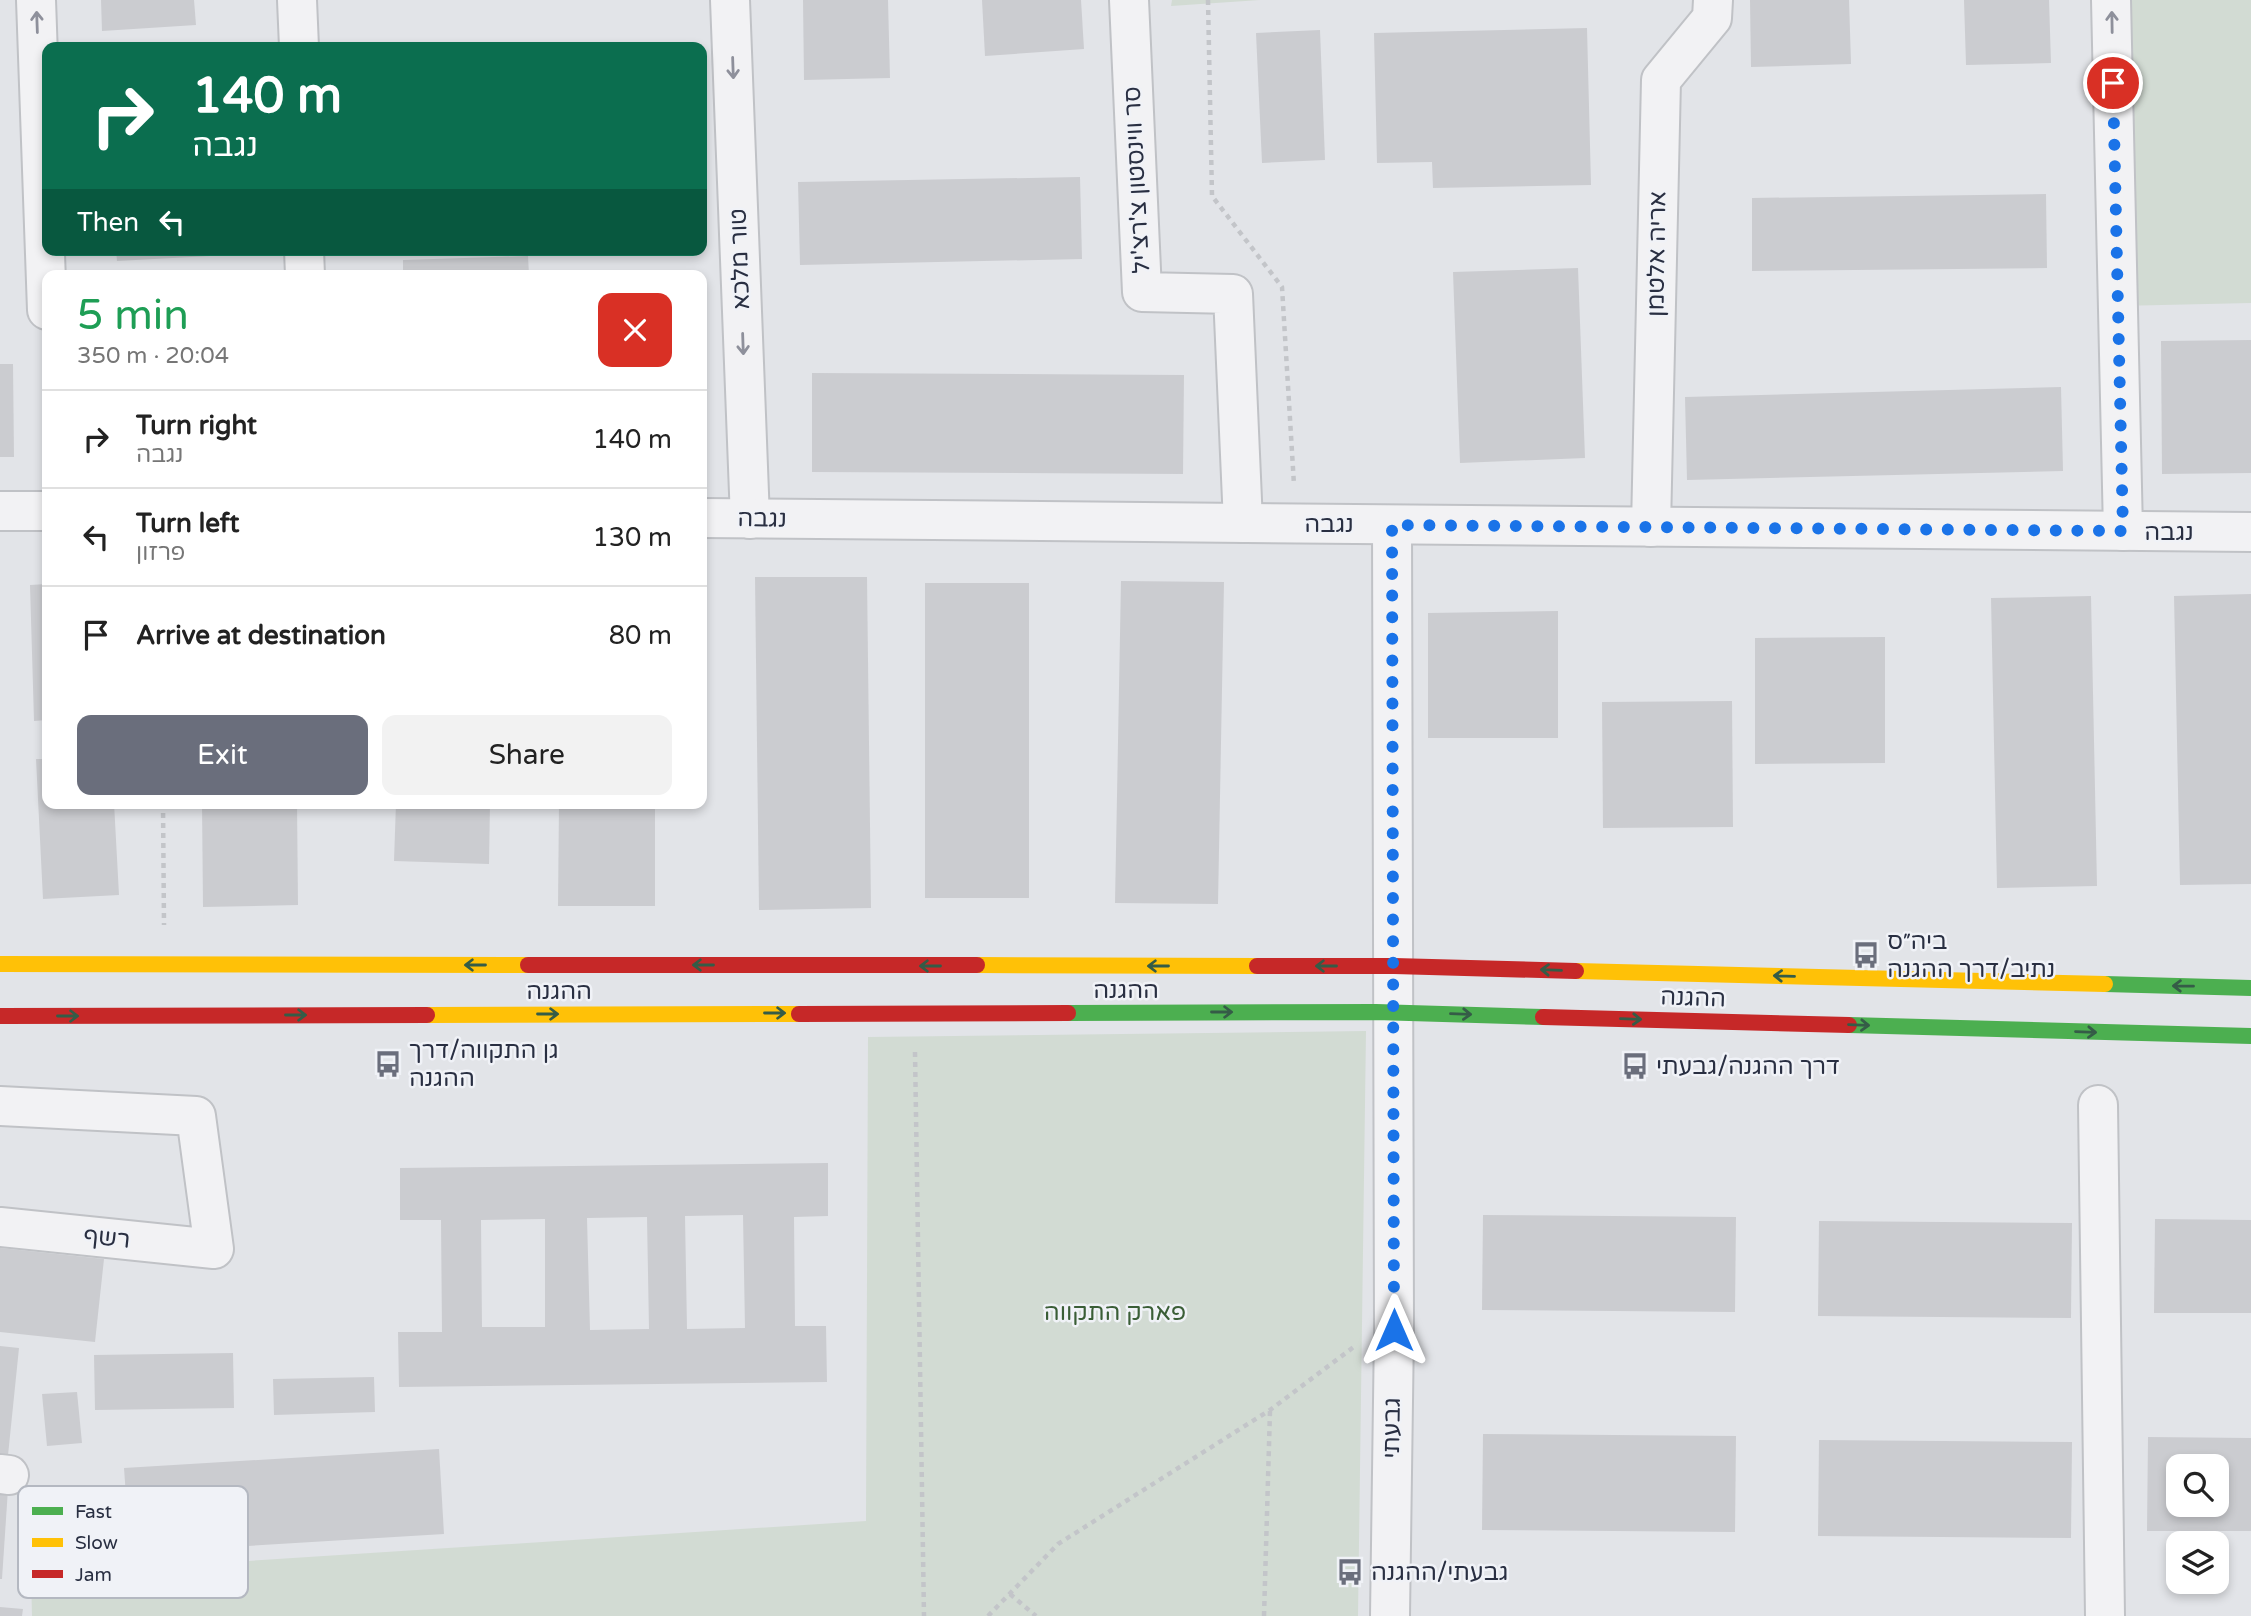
<!DOCTYPE html>
<html lang="en">
<head>
<meta charset="utf-8">
<style>
	body { margin:0; font-family:"Varela Round","Noto Sans Hebrew",sans-serif; background:#f2f2f2; color:#222; height:100vh; display:flex; flex-direction:column; font-size:26px; white-space:nowrap }
	* { box-sizing:border-box; margin:0 }
	p { font-size:23px; color:#767676 }
	.icon { flex:none; width:38px; height:38px; fill:none; stroke:currentColor; stroke-width:2; stroke-linecap:round; stroke-linejoin:round }
	.map { position:relative; flex:1; overflow:hidden }
	.side { position:absolute; left:42px; top:270px; width:665px; height:539px; display:flex; flex-direction:column; background:#fff; border-radius:14px; box-shadow:0 4px 10px #0003 }
	.side>* { flex:none }
	.banner { position:absolute; left:42px; top:42px; width:665px; height:214px; border-radius:14px; box-shadow:0 4px 10px #0003; background:#0b6e4f; color:#fff; overflow:hidden }
	.buttons { position:absolute; left:2166px; top:1454px; display:grid; gap:14px }
	.buttons a { display:grid; place-items:center; width:63px; height:63px; border-radius:14px; background:#fff; box-shadow:0 4px 10px #0003; font-size:35px }
	.pin { position:absolute; display:grid; place-items:center; width:60px; height:60px; color:#fff; margin:-30px; border:4px solid #fff; border-radius:50%; box-shadow:0 2px 7px #0007 }
	.me { position:absolute; width:77px; margin:-38px; rotate:0deg; stroke-linejoin:round; filter:drop-shadow(0 0 5px #0008) }
	.turn { display:flex; align-items:center; gap:24px; height:147px; padding:0 35px; font-size:32px }
	.turn .icon { width:91px; height:91px; stroke-width:2.5 }
	.turn b { display:block; font-size:49px; line-height:60px }
	.then { display:flex; align-items:center; height:66px; padding:0 35px; background:#0003; gap:14px; font-size:26px }
	.round { display:grid; place-items:center; flex:none; width:74px; height:74px; border-radius:14px; background:#f2f2f2 }
	.headline { display:flex; align-items:center; justify-content:space-between; height:119px; padding:0 35px }
	h1 { font-size:42px; font-weight:600; line-height:52px; color:#1e9e55 }
	.primary-button { display:flex; gap:14px; margin-top:auto; padding:14px 35px }
	.primary-button a { flex:1; height:80px; border-radius:14px; background:#6a6e7c; color:#fff; font-size:28px; font-weight:600; line-height:80px; text-align:center }
	.primary-button a+a { background:#f2f2f2; color:#222 }
	ul { padding:0; list-style:none }
	li { display:flex; align-items:center; gap:21px; height:98px; padding:0 35px; border-top:2px solid #e0e0e0 }
	li div { flex:1 }
	li b { display:block; font-size:26px }
	li em { font-style:normal }
	.map>svg:first-child { display:block }
	.green { fill:#d2dbd3 }
	.building { fill:#cbccd0; fill-rule:evenodd }
	.lines { fill:none; stroke-linecap:round; stroke-linejoin:round }
	.street-casing { stroke:#c0c2c6; stroke-width:42 }
	.path { stroke:#c3c5c9; stroke-width:4.5; stroke-dasharray:5 5; stroke-linecap:butt }
	.street { stroke:#f2f2f4; stroke-width:38 }
	.fast { stroke:#4caf50; stroke-width:16 }
	.slow { stroke:#ffc107; stroke-width:16 }
	.jam { stroke:#c62828; stroke-width:16 }
	.oneway { stroke:#8e909b }
	.oneway2 { stroke:#355c47 }
	.route { stroke:#1a73e8; stroke-width:12; stroke-dasharray:0 21.6 }
	.labels { text-anchor:middle; dominant-baseline:central; stroke-width:5; stroke-linejoin:round; paint-order:stroke }
	.street-label { font-size:24px; fill:#292f42; stroke:#f0f2f7 }
	.poi-label { font-size:24px; fill:#292f42; stroke:#f0f2f7; text-anchor:start }
	.park-label { font-size:24px; fill:#3a5e36; stroke:#f0f2f7 }
	.key { fill:#f0f2f7; stroke:#b4b8c1; stroke-width:2 }
	.key-label { font-size:19px; fill:#292f42 }
</style>
</head>
<body>
<div class="map">
<svg width="2251" height="1616" viewBox="0 0 2251 1616">
	<rect width="100%" height="100%" fill="#e2e4e8"/>
	<g class="green">
		<polygon points="1172,0 1260,0 1171,6"/>
		<polygon points="2111,0 2251,0 2251,303 2118,306"/>
		<polygon points="1366,1031 1358,1616 32,1616 31,1575 866,1521 868,1037"/>
	</g>
	<g class="building">
		<polygon points="101,0 194,0 196,25 102,31"/>
		<polygon points="803,0 888,0 890,78 804,80"/>
		<polygon points="982,0 1081,0 1084,49 985,56"/>
		<polygon points="1750,0 1849,0 1851,64 1751,67"/>
		<polygon points="1964,0 2049,0 2051,63 1966,65"/>
		<polygon points="1587,28 1591,185 1433,188 1432,162 1377,163 1374,33"/>
		<polygon points="1320,30 1325,160 1262,163 1256,33"/>
		<polygon points="702,113 704,113 705,132 702,132"/>
		<polygon points="1080,177 1082,259 800,265 798,182"/>
		<polygon points="2046,194 2047,268 1752,271 1752,198"/>
		<polygon points="116,250 210,250 210,256 117,261"/>
		<polygon points="528,256 529,275 403,275 403,260"/>
		<polygon points="1578,268 1585,458 1460,463 1453,272"/>
		<polygon points="2251,340 2251,473 2162,474 2161,341"/>
		<polygon points="0,364 13,364 14,457 0,457"/>
		<polygon points="812,373 1184,375 1183,474 812,472"/>
		<polygon points="2061,387 2063,471 1687,480 1685,397"/>
		<polygon points="755,577 867,577 871,908 759,910"/>
		<polygon points="1121,581 1224,582 1218,904 1115,903"/>
		<rect x="925" y="583" width="104" height="315"/>
		<polygon points="47,584 47,720 34,721 30,585"/>
		<polygon points="2251,594 2251,884 2180,885 2174,596"/>
		<polygon points="2091,596 2097,886 1997,888 1991,598"/>
		<polygon points="1558,611 1558,738 1428,738 1428,613"/>
		<polygon points="1885,637 1885,763 1755,764 1755,638"/>
		<polygon points="1732,701 1733,827 1603,828 1602,702"/>
		<polygon points="36,759 47,759 47,803 114,803 119,895 43,899"/>
		<polygon points="202,803 297,803 298,905 203,907"/>
		<polygon points="396,803 490,803 489,864 394,861"/>
		<polygon points="559,803 655,803 655,906 558,906"/>
		<path d="M828,1163V1216L794,1217L795,1326H826L827,1382L399,1387L398,1332H442L441,1220H400V1168ZM743,1215L745,1328L687,1329L685,1216ZM647,1217L649,1329L590,1330L587,1218ZM545,1219V1327H482L481,1220Z"/>
		<polygon points="1483,1215 1736,1217 1735,1312 1482,1310"/>
		<polygon points="2155,1219 2251,1220 2251,1313 2154,1313"/>
		<polygon points="1819,1221 2072,1223 2071,1318 1818,1316"/>
		<polygon points="0,1248 104,1259 95,1342 0,1332"/>
		<polygon points="0,1346 19,1348 7,1465 0,1465"/>
		<polygon points="233,1353 234,1408 95,1410 94,1355"/>
		<polygon points="374,1377 375,1412 274,1415 273,1379"/>
		<polygon points="77,1392 82,1443 47,1446 42,1394"/>
		<polygon points="1483,1434 1736,1436 1735,1532 1482,1530"/>
		<path d="M2148,1437L2251,1438V1531H2147ZM2179,1466H2217V1505H2179Z"/>
		<polygon points="1819,1440 2072,1442 2071,1538 1818,1536"/>
		<polygon points="439,1449 444,1534 130,1553 124,1468"/>
		<polygon points="0,1488 8,1489 2,1579 0,1579"/>
		<polygon points="0,1607 23,1609 22,1616 0,1616"/>
	</g>
	<g class="lines">
		<defs>
			<g id="street">
				<polyline points="36,0 47,310"/>
				<polyline points="297,0 299,47"/>
				<polyline points="730,0 750,519"/>
				<polyline points="1129,0 1142,292 1233,294 1243,523"/>
				<polyline points="2111,0 2123,531"/>
				<polyline points="304,250 305,275"/>
				<polyline points="0,511 47,511"/>
				<polyline points="702,518 2251,532"/>
				<polyline points="1651,527 1661,80 1712,18 1713,0"/>
				<polyline points="2098,1105 2105,1616"/>
				<polyline points="0,1106 196,1116 214,1249 0,1227"/>
				<polyline points="0,1474 9,1475"/>
				<polyline points="1390,1616 1394,1330 1392,525"/>
			</g>
		</defs>
		<use href="#street" class="street-casing"/>
		<g class="path">
			<polyline points="1208,0 1212,196 1282,287 1294,485"/>
			<polyline points="163,803 164,925"/>
			<polyline points="915,1052 924,1616"/>
			<polyline points="1010,1594 1036,1616"/>
			<polyline points="988,1616 1058,1544 1270,1410 1355,1346"/>
			<polyline points="1264,1616 1270,1411"/>
		</g>
		<use href="#street" class="street"/>
		<g class="fast">
			<polyline points="2105,984 2251,988"/>
			<polyline points="1068,1013 1376,1012 1543,1017"/>
			<polyline points="1849,1025 2251,1036"/>
		</g>
		<g class="slow">
			<polyline points="0,964 528,965"/>
			<polyline points="977,965 1257,966"/>
			<polyline points="1576,971 2105,984"/>
			<polyline points="427,1015 799,1014"/>
		</g>
		<g class="jam">
			<polyline points="528,965 977,965"/>
			<polyline points="1257,966 1394,966 1576,971"/>
			<polyline points="799,1014 1068,1013"/>
			<polyline points="0,1016 427,1015"/>
			<polyline points="1543,1017 1849,1025"/>
		</g>
	</g>
	<defs><path id="oneway-shaft" d="M-6 0H5M1.5-3L5.5 0L1.5 3" fill="none" stroke-width="1.6" stroke-linecap="round" stroke-linejoin="round" transform="scale(1.75)"/></defs>
	<g class="oneway">
		<use href="#oneway-shaft" transform="translate(37 22) rotate(-92)"/>
		<use href="#oneway-shaft" transform="translate(2112 22) rotate(-91)"/>
		<use href="#oneway-shaft" transform="translate(733 68) rotate(88)"/>
		<use href="#oneway-shaft" transform="translate(743 344) rotate(88)"/>
	</g>
	<g class="oneway2">
		<use href="#oneway-shaft" transform="translate(475 965) rotate(-180)"/>
		<use href="#oneway-shaft" transform="translate(703 965) rotate(-180)"/>
		<use href="#oneway-shaft" transform="translate(930 966) rotate(-180)"/>
		<use href="#oneway-shaft" transform="translate(1158 966) rotate(-180)"/>
		<use href="#oneway-shaft" transform="translate(1326 966) rotate(-180)"/>
		<use href="#oneway-shaft" transform="translate(1551 970) rotate(-178)"/>
		<use href="#oneway-shaft" transform="translate(1784 976) rotate(-178)"/>
		<use href="#oneway-shaft" transform="translate(2183 986) rotate(-179)"/>
		<use href="#oneway-shaft" transform="translate(1222 1012)"/>
		<use href="#oneway-shaft" transform="translate(775 1013)"/>
		<use href="#oneway-shaft" transform="translate(548 1014)"/>
		<use href="#oneway-shaft" transform="translate(1461 1014) rotate(2)"/>
		<use href="#oneway-shaft" transform="translate(296 1015)"/>
		<use href="#oneway-shaft" transform="translate(68 1016)"/>
		<use href="#oneway-shaft" transform="translate(1631 1019) rotate(2)"/>
		<use href="#oneway-shaft" transform="translate(1859 1025) rotate(2)"/>
		<use href="#oneway-shaft" transform="translate(2086 1032) rotate(2)"/>
	</g>
	<g class="lines">
		<polyline class="route" points="1394,1330 1392,525 2123,531 2113,83"/>
	</g>
	<defs>
		<symbol id="bus-bare" viewBox="-9 -9 18 18"><path d="M-5-6H5V4H4V6H2V4H-2V6H-4V4H-5ZM-3.5-4V0h7V-4ZM-3.5 1.2v1.5H-2V1.2ZM2 1.2v1.5H3.5V1.2Z" fill="#6a6e7c" stroke="#f0f2f7" stroke-width="2.5" paint-order="stroke"/></symbol>
	</defs>
	<g fill-rule="evenodd">
		<use href="#bus-bare" x="1847" y="936" width="38" height="38"/>
		<use href="#bus-bare" x="369" y="1045" width="38" height="38"/>
		<use href="#bus-bare" x="1616" y="1047" width="38" height="38"/>
		<use href="#bus-bare" x="1331" y="1553" width="38" height="38"/>
	</g>
	<g class="labels">
		<g class="street-label">
			<text transform="translate(1137 180) rotate(-93)">סר ווינסטון צ'רצ'יל</text>
			<text transform="translate(1657 254) rotate(-89)">אריה אלטמן</text>
			<text transform="translate(740 259) rotate(-92)">טור מלכא</text>
			<text transform="translate(762 519) rotate(1)">נגבה</text>
			<text x="1329" y="524">נגבה</text>
			<text x="2169" y="532">נגבה</text>
			<text x="1126" y="990">ההגנה</text>
			<text x="559" y="991">ההגנה</text>
			<text transform="translate(1693 998) rotate(2)">ההגנה</text>
			<text transform="translate(107 1238) rotate(6)">רשף</text>
			<text transform="translate(1392 1428) rotate(-89)">גבעתי</text>
		</g>
		<g class="poi-label">
			<text x="1887" y="941">ביה״ס<tspan x="1887" dy="28">נתיב/דרך ההגנה</tspan></text>
			<text x="409" y="1050">גן התקווה/דרך<tspan x="409" dy="28">ההגנה</tspan></text>
			<text x="1656" y="1066">דרך ההגנה/גבעתי</text>
			<text x="1371" y="1572">גבעתי/ההגנה</text>
		</g>
		<g class="park-label">
			<text x="1115" y="1312">פארק התקווה</text>
		</g>
	</g>
	<rect x="18" y="1486" width="230" height="112" rx="10" class="key"/>
	<rect x="32" y="1507" width="31" height="8" fill="#4caf50"/>
	<rect x="32" y="1538" width="31" height="9" fill="#ffc107"/>
	<rect x="32" y="1570" width="31" height="8" fill="#c62828"/>
	<g class="key-label">
		<text x="75" y="1518">Fast</text>
		<text x="75" y="1549">Slow</text>
		<text x="75" y="1581">Jam</text>
	</g>
</svg>
<div class="buttons">
<a><svg class="icon" aria-label="search" viewBox="0 0 24 24"><circle cx="10" cy="10" r="6"/><path d="M15 15l6 6"/></svg></a>
<a><svg class="icon" aria-label="layers" viewBox="0 0 24 24"><path d="M12 4l9 5-9 5-9-5zM3 14l9 5 9-5"/></svg></a>
</div>
<div class="pin" style="left:2113px;top:83px;background:#d93025"><svg class="icon" aria-label="arrive" viewBox="0 0 24 24"><path d="M6 21V4h12l-3 4 3 4H6"/></svg></div>
<svg class="me" style="left:1394px;top:1330px" viewBox="-20 -20 40 40"><path d="M0-17L14 15 0 8-14 15z" fill="#1a73e8" stroke="#fff" stroke-width="4"/></svg>
<div class="banner">
<div class="turn"><svg class="icon" aria-label="right" viewBox="0 0 24 24"><path d="M7 20v-9h11M14 6l5 5-5 5"/></svg><div><b>140 m</b>נגבה</div></div>
<div class="then">Then<svg class="icon" aria-label="left" viewBox="0 0 24 24"><path d="M17 20v-9H6M10 6l-5 5 5 5"/></svg></div>
</div>
<section class="side">
<div class="headline"><div><h1>5 min</h1><p>350 m · 20:04</p></div><a class="round" style="background:#d93025;color:#fff"><svg class="icon" aria-label="close" viewBox="0 0 24 24"><path d="M6 6l12 12M18 6L6 18"/></svg></a></div>
<ul>
<li><svg class="icon" aria-label="right" viewBox="0 0 24 24"><path d="M7 20v-9h11M14 6l5 5-5 5"/></svg><div><b>Turn right</b><p>נגבה</p></div><em>140 m</em></li>
<li><svg class="icon" aria-label="left" viewBox="0 0 24 24"><path d="M17 20v-9H6M10 6l-5 5 5 5"/></svg><div><b>Turn left</b><p>פרזון</p></div><em>130 m</em></li>
<li><svg class="icon" aria-label="arrive" viewBox="0 0 24 24"><path d="M6 21V4h12l-3 4 3 4H6"/></svg><div><b>Arrive at destination</b></div><em>80 m</em></li>
</ul>
<div class="primary-button"><a>Exit</a><a>Share</a></div>
</section>
</div>
</body>
</html>
